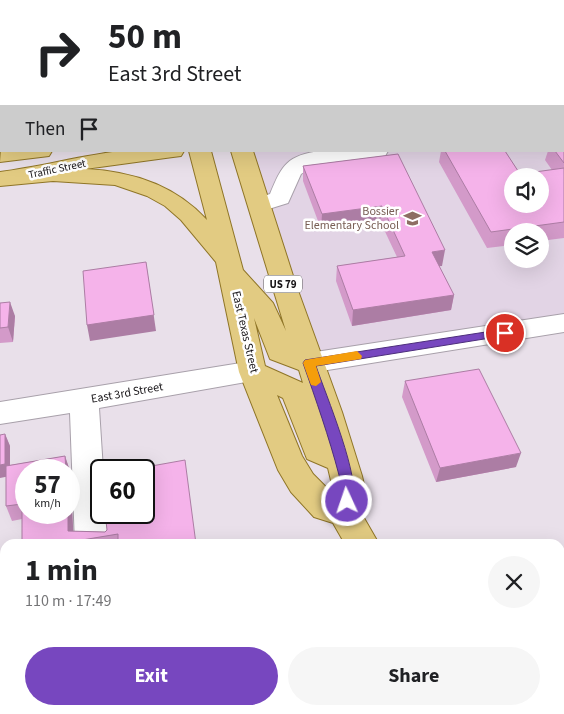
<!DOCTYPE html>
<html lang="en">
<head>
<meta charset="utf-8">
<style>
	body { margin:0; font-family:"Source Sans 3",sans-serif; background:#f6f6f6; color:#202124; height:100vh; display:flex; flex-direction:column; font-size:19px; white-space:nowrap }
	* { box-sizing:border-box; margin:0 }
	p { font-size:16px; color:#757577 }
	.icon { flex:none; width:28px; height:28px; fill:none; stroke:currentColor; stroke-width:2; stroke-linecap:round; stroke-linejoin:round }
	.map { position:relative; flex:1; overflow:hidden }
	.drawer { position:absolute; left:0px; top:539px; width:565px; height:176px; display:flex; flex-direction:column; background:#fff; border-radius:15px 15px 0 0; box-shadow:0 5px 20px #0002 }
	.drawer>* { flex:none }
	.banner { position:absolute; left:0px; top:0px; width:565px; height:152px; box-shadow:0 5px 20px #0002; background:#fff; color:#202124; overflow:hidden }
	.controls { position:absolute; left:504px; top:168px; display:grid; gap:10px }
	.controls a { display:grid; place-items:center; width:45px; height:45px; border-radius:50%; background:#fff; box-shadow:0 5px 20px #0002; font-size:25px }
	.speed { position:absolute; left:15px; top:459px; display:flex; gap:10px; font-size:25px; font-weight:700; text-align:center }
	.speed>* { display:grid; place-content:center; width:65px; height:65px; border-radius:50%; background:#fff; box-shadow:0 5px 20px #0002; line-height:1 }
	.speed small { font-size:12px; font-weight:400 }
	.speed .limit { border:2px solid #111; border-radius:8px; background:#fff; color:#111 }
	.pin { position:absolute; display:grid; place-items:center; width:42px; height:42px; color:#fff; margin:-21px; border:2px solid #fff; border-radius:50%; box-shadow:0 1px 5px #0007 }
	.me { position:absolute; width:55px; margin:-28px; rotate:357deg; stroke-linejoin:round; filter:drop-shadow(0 0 4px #0008) }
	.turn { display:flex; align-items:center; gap:18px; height:105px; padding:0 25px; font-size:22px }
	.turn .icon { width:65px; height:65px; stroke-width:2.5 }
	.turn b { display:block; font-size:35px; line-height:42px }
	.then { display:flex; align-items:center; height:48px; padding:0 25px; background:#0003; gap:10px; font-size:19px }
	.round { display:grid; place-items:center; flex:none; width:52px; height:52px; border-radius:26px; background:#f6f6f6 }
	.headline { display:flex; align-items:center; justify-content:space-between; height:85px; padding:0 25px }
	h1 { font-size:30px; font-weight:700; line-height:38px }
	.cta { display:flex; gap:10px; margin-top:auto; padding:10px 25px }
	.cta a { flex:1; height:58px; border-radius:30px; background:#7747bf; color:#fff; font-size:20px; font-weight:700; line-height:58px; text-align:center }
	.cta a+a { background:#f6f6f6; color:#202124 }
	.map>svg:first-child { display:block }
	.built { fill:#e2d4e5; fill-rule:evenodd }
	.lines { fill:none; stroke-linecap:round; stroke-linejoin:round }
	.minor-casing { stroke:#a8a0aa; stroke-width:2 }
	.major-casing { stroke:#8f7527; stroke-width:2 }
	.minor { fill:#fff; fill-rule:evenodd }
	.major { fill:#e2cb82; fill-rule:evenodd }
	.wall { fill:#d39ac9 }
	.shaded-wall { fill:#ac7da4 }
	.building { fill:#f5b3ea; stroke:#ac7da4; fill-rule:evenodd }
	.route { fill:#7747bf; stroke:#4d2e7c }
	.slow { fill:#f59e0b }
	.labels { text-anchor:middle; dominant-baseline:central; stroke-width:5; stroke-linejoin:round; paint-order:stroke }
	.far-street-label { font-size:11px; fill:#171417; stroke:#fff }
	.shield { fill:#fff; stroke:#5d5a5d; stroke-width:1 }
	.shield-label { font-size:11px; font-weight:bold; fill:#171417 }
	.education-label { font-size:12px; fill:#785e54; stroke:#fff; text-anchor:end }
	.street-label { font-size:12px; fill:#171417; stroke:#fff }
</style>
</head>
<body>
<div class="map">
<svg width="564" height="714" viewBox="0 0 564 714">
	<rect width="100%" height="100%" fill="#e9e0ea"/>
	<path class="built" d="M564,96V324L309,363L242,151H564ZM512,176H540V204H512ZM512,231H540V259H512Z"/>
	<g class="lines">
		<defs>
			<g id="minor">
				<rect x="190" y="0" width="17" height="1"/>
				<rect x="439" y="0" width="17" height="1"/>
				<rect x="0" y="7" width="1" height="10"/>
				<path d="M321,151H388L385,156L377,157L316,165L301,174L288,203L259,212L251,210L248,205L251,200L270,194C282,165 287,155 321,151Z"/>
				<polygon points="564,314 564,332 309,373 299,370 295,363 299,356 309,353"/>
				<polygon points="253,361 263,365 267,372 263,379 99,408 103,470 101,470 101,512 106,512 109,544 75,544 70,413 0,424 0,402"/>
				<rect x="78" y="710" width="38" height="4"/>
			</g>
			<g id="major">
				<rect x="149" y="0" width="17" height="1"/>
				<rect x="171" y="0" width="18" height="1"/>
				<polygon points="1,149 1,151 52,151 49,156 0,162"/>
				<path d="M119,151H184L181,156L173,157L85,169C131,171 175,185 207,220L189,151H211L243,270L273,303L286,331L231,151H253L296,285L342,412L362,476L365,489L360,511L379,544H345L333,523L314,517L291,492L278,470L239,372L216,262L181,220L165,206L147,196L115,185L53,181L0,186V172C40,167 79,156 119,151ZM254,318L270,359L299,370L303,383L265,366ZM277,395L283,398L307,459L328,468L333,489L332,493L313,474L302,456Z"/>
				<polygon points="465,710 504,710 506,714 467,714"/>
			</g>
		</defs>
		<use href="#minor" class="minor-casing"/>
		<use href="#major" class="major-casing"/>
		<use href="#minor" class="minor"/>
		<use href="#major" class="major"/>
	</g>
	<g class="wall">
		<polygon points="564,142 564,238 540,241 540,231 512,231 512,245 487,248 439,162 441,151 505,151 520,174 552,170 545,160 548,151 564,151"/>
		<polygon points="398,154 442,266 439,266 454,295 451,310 352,326 336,281 337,266 397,257 380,221 321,229 303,181 303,166"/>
		<polygon points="0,303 15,316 13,342 0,343"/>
		<polygon points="405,381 516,467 436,482 402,397"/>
		<polygon points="5,434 10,446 10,465 65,456 70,471 73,531 105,532 197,544 77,544 76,542 22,519 12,521 6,506 6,477"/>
		<polygon points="101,485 101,505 99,496"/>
	</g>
	<g class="shaded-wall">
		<polygon points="382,206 380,221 321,229 322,214"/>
		<polygon points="445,250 442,266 429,267 432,252"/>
		<polygon points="146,262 156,331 90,341 87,325"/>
		<polygon points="454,295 451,310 352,326 353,310"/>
		<polygon points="10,302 15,316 13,342 8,327"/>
		<polygon points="5,434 10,446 10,476 0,478 0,465"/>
		<polygon points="521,453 516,467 436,482 440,468"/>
		<polygon points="65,456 70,471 74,544 68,531 68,512 69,512 69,470 66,470"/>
		<polygon points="5,649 5,663 0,664 0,650"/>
		<polygon points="68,710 78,710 81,714 51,714"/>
	</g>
	<g class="building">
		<polygon points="564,142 564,163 555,151 564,151"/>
		<path d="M445,151H505L520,174L564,168V222L491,232ZM512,176H540V204H512Z"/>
		<polygon points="398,154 445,250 432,252 454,295 353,310 337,266 405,256 382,206 322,214 303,166"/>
		<polygon points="146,262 154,315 87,325 83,271"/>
		<polygon points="10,302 8,327 0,328 0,303"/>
		<polygon points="479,369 521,453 440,468 405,381"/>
		<polygon points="5,434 5,464 0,465 0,435"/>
		<polygon points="65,456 66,470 26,470 26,512 68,512 68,531 105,532 107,530 105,512 144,512 144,478 147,478 146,467 185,460 196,544 118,544 118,534 76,541 76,544 22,544 22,504 6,506 6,466"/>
		<polygon points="99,485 101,485 101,497 99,496"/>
		<polygon points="5,602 5,649 0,650 0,603"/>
		<polygon points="38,710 68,710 51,714 38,714"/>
	</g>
	<path class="route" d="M505,329L511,333L509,335L316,366C325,393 363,482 352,505L347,507L342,505C339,499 342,484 339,475C329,437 316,400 303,363L305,360Z"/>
	<polygon class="slow" points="357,351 362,356 361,359 316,366 321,382 316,386 311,385 303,363 305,360"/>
	<defs>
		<symbol id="school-bare" viewBox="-9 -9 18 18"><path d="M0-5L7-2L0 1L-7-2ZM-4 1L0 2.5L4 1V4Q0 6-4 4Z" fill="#8d6e63" stroke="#fff" stroke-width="2.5" paint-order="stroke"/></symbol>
	</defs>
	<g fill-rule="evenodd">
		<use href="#school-bare" x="400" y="206" width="25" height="25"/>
	</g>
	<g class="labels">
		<g class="far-street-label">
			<text transform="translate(57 169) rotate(-12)">Traffic Street</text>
		</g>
		<rect class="shield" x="264" y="275.5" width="38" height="17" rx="4"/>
		<g class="shield-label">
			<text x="283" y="284">US 79</text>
		</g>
		<g class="education-label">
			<text x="399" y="211">Bossier<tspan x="399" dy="14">Elementary School</tspan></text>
		</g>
		<g class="street-label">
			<text transform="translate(245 332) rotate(77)">East Texas Street</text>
			<text transform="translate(127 393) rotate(-10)">East 3rd Street</text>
		</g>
	</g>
</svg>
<div class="controls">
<a><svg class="icon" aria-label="sound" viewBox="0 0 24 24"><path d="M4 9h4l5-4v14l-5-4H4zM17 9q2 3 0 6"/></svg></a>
<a><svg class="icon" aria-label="layers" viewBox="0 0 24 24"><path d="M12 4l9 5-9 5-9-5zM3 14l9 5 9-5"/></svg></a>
</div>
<div class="speed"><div>57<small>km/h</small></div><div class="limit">60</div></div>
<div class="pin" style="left:505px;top:333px;background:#d93025"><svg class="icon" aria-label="arrive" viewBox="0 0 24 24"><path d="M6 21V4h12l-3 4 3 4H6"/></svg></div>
<svg class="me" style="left:347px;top:501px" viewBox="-20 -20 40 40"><circle r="17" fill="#7747bf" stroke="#fff" stroke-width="3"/><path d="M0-11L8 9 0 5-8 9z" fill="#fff"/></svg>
<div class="banner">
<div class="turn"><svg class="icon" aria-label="right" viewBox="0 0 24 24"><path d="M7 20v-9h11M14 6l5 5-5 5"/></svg><div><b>50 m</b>East 3rd Street</div></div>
<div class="then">Then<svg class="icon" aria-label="arrive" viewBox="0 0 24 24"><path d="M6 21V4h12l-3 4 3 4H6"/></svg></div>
</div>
<section class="drawer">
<div class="headline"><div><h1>1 min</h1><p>110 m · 17:49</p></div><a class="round"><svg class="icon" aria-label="close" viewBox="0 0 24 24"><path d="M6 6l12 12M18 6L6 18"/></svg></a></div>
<div class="cta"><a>Exit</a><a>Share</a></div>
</section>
</div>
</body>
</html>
